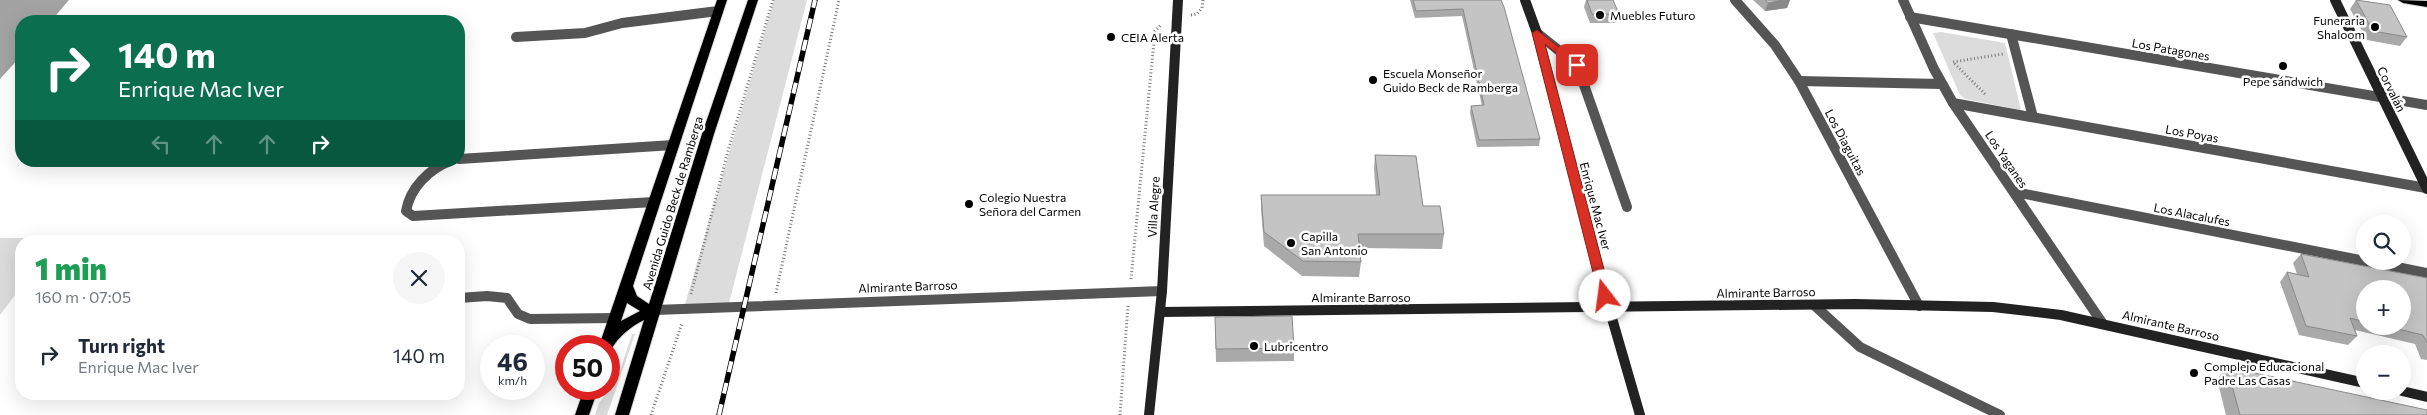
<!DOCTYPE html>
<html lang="en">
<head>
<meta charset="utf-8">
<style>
	body { margin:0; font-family:Commissioner,sans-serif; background:#f6f6f7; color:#1f2937; height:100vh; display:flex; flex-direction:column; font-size:19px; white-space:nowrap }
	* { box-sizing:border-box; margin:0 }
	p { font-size:16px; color:#747a83 }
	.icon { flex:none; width:28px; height:28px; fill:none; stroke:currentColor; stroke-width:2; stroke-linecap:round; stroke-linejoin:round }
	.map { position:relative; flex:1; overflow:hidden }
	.sheet { position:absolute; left:15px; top:235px; width:450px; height:165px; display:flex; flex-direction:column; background:#fff; border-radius:20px; box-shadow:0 5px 20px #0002 }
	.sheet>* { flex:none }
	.top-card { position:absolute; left:15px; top:15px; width:450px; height:152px; border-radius:20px; box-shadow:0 5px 20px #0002; background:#0b6e4f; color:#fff; overflow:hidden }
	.controls { position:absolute; left:2356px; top:215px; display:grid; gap:10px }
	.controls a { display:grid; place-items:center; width:55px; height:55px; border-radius:50%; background:#fff; box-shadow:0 5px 20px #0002; font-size:25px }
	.speed { position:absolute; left:480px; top:335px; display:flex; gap:10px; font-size:25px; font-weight:700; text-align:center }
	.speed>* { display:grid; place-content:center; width:65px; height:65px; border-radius:50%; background:#fff; box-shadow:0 5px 20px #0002; line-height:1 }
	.speed small { font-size:12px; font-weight:400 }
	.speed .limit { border:8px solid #d22; background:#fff; color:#111 }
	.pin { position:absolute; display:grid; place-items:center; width:42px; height:42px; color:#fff; margin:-21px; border-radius:10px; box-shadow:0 2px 8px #0006 }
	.me { position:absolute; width:55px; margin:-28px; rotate:345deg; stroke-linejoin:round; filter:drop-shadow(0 0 4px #0008) }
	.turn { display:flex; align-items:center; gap:18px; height:105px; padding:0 20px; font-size:22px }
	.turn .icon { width:65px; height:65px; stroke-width:2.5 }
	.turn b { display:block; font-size:35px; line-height:42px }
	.lanes { display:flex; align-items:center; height:48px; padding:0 20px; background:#0003; justify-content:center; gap:25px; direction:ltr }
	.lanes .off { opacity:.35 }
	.round { display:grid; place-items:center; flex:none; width:52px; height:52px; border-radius:26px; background:#f6f6f7 }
	.headline { display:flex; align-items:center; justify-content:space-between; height:85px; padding:0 20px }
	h1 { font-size:30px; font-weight:800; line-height:38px; color:#1e9e55 }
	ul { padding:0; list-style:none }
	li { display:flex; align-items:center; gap:15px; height:70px; padding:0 20px }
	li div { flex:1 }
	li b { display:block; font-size:19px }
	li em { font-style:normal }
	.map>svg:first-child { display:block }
	.green { fill:#dcdcdc }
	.water { fill:#a3a3a3 }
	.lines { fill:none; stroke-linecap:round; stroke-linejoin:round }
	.primary-casing { stroke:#dbdbdb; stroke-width:2 }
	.path { stroke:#777; stroke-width:3; stroke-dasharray:1 2.5; stroke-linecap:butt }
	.lane { stroke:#555; stroke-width:10 }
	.street { stroke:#555; stroke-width:10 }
	.secondary { stroke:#222; stroke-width:10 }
	.primary { fill:#000; fill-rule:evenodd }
	.rail-casing { stroke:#000; stroke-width:5.5 }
	.rail { stroke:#fff; stroke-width:4; stroke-dasharray:11; stroke-linecap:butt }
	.wall { fill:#a9a9a9; fill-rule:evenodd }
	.shaded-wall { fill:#898989 }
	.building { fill:#c4c4c4; stroke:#898989 }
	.route { fill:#d93025; stroke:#8d1f18 }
	.poi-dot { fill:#000; stroke:#fff; stroke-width:2 }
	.labels { text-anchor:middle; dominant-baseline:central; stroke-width:5; stroke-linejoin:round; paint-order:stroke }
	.poi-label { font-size:12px; fill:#000; stroke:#fff; text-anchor:start }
	.street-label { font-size:12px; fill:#000; stroke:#fff }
</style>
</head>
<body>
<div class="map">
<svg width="2427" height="415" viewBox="0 0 2427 415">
	<rect width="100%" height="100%" fill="#fff"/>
	<g class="green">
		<polygon points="774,0 807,0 729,303 685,304"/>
		<polygon points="1941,32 2005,43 2021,110 1965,99 1960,95 1933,33"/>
		<polygon points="0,238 59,238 57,241 21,241 21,287 0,315"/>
		<polygon points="632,334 635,334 607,415 595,415 599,403 617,380"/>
	</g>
	<polygon class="water" points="0,0 69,0 51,21 21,21 21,56 0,79"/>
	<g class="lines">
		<defs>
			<g id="primary">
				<path d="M717,0H727L633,286L637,296L649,304L702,134L748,0H758L714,134L629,415H615L644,320C630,327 618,337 611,350H609V346H599ZM627,303L640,311L621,321Z"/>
				<polygon points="2398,0 2427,1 2427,7 2403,3"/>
				<polygon points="584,389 598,389 589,415 575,415"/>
			</g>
		</defs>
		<use href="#primary" class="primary-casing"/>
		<g class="path">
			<polyline points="1191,15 1197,14 1202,8 1203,0"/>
			<polyline points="1985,94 1953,62 2003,54"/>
			<polyline points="1131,279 1155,31 1162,24"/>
			<polyline points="776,293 839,0"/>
			<polyline points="691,294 728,151 773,0"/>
			<polyline points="651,415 682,323"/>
			<polyline points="1120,415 1128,305"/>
		</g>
		<g class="lane">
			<polyline points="516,37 585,33 622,23 718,11"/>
			<polyline points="459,159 673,145"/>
			<path d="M450,161C429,169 410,188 406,211L413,216L654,202"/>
			<polyline points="459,298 487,296 507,298 518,314 530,319 615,318"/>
		</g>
		<g class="street">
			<polyline points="1735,0 1775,45 1799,81 1919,306"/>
			<polyline points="1903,0 1934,69 1953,103 2103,324"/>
			<polyline points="1910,17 2427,105"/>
			<polyline points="1537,33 1577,65 1627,207"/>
			<polyline points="2011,34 2033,117"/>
			<polyline points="1799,81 1942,84"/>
			<polyline points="1953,103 2426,188"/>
			<polyline points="2015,192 2365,261"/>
			<polyline points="2367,261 2427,273"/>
			<polyline points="1814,305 1860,347 2000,415"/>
			<polyline points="655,310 1162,291"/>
		</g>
		<g class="secondary">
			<polyline points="1525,0 1537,33 1609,308 1640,415"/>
			<polyline points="2335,0 2427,189"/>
			<polyline points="1160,312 1855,304 1993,307 2061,315 2365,383"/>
			<polyline points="2402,391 2427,397"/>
			<polyline points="1149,415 1162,291 1178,0"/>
		</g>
		<use href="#primary" class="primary"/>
		<defs>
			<polyline id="rail" points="719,415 815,0"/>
		</defs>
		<use href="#rail" class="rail-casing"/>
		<use href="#rail" class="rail"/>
	</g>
	<g class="wall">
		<polygon points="1410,0 1501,0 1540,139 1539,146 1477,147 1470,113 1471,106 1482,106 1462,16 1415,18"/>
		<polygon points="1586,0 1613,0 1619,14 1616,23 1590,23 1584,7"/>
		<polygon points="1753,0 1790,0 1787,8 1765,11"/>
		<polygon points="2356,0 2407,37 2400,46 2367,40 2350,9"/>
		<polygon points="1375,155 1423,206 1444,234 1442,249 1359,248 1361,262 1359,277 1302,276 1264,246 1261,209 1261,195 1376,195 1374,170"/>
		<path d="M2301,254L2427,278V360L2421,359L2415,344L2355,330L2357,336L2348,345L2299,335L2280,282L2287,272L2297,274L2293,263ZM2365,289L2402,326H2365Z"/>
		<polygon points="1215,317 1294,348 1294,361 1216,362"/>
		<polygon points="2227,367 2427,415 2226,415 2217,379"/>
	</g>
	<polygon class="shaded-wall" points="1783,0 1790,0 1787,8 1765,11 1768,3"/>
	<g class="building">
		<polygon points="1413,0 1501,0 1504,7 1540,139 1479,140 1471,106 1484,105 1463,9 1416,11"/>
		<polygon points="1587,0 1613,0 1619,14 1592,14"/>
		<polygon points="1765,0 1783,0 1768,3"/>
		<polygon points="2356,0 2390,5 2407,37 2373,31"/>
		<polygon points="1375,155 1416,156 1423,206 1440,206 1444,234 1358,234 1361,262 1303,261 1264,232 1261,195 1380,195"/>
		<polygon points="2301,254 2427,278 2427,343 2423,335 2385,326 2402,326 2402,289 2365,289 2365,322 2350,318 2357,336 2306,326 2287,272 2309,277"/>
		<polygon points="1292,316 1294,348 1216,349 1215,317"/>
		<polygon points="2227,367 2427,410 2427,415 2240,415"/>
	</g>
	<polygon class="route" points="1537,30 1582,65 1577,68 1573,67 1545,44 1611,296 1605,300 1599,296 1532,33"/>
	<g class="poi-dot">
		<circle cx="1600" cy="15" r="5"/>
		<circle cx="2375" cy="27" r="5"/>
		<circle cx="1111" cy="37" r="5"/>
		<circle cx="2283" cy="66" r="5"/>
		<circle cx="1373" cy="80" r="5"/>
		<circle cx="969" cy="204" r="5"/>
		<circle cx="1291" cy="243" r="5"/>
		<circle cx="1254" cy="346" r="5"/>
		<circle cx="2194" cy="373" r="5"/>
	</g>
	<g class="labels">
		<g class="poi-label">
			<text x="1610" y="15">Muebles Futuro</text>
			<text x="2365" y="20" text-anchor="end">Funeraria<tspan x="2365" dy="14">Shaloom</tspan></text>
			<text x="1121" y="37">CEIA Alerta</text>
			<text x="1383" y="73">Escuela Monseñor<tspan x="1383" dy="14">Guido Beck de Ramberga</tspan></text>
			<text x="2283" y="81" text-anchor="middle">Pepe sándwich</text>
			<text x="979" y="197">Colegio Nuestra<tspan x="979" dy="14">Señora del Carmen</tspan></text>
			<text x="1301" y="236">Capilla<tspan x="1301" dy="14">San Antonio</tspan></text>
			<text x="1264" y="346">Lubricentro</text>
			<text x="2204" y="366">Complejo Educacional<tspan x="2204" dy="14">Padre Las Casas</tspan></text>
		</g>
		<g class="street-label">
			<text transform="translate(2171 49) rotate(10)">Los Patagones</text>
			<text transform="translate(2392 89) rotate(64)">Corvalán</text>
			<text transform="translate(2192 133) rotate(10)">Los Poyas</text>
			<text transform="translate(1846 142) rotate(62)">Los Diaguitas</text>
			<text transform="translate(2007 159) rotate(56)">Los Yaganes</text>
			<text transform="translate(672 203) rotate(-73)">Avenida Guido Beck de Ramberga</text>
			<text transform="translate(1596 206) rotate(75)">Enrique Mac Iver</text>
			<text transform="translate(1153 207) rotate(-87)">Villa Alegre</text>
			<text transform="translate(2192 214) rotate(11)">Los Alacalufes</text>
			<text transform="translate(908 286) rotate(-2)">Almirante Barroso</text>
			<text transform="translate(1766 292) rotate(-1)">Almirante Barroso</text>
			<text x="1361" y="297">Almirante Barroso</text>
			<text transform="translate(2171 325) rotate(13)">Almirante Barroso</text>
		</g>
	</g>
</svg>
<div class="controls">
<a><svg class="icon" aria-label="search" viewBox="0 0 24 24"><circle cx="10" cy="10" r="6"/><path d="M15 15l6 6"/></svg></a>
<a>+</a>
<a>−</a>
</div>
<div class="speed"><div>46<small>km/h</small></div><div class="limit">50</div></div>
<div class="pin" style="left:1577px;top:65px;background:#d93025"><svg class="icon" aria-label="arrive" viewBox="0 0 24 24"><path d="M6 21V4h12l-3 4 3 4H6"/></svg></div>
<svg class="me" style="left:1605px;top:296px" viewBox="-20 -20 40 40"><circle r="19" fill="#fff"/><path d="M0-13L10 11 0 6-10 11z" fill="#d93025"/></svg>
<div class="top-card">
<div class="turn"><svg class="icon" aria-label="right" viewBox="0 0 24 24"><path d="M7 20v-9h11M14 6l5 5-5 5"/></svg><div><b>140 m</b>Enrique Mac Iver</div></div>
<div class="lanes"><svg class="icon off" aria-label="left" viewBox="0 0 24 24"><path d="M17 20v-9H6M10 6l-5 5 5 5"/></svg><svg class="icon off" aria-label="ahead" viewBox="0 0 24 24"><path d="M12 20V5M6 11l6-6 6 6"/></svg><svg class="icon off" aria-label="ahead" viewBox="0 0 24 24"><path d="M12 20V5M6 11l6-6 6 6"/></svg><svg class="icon" aria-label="right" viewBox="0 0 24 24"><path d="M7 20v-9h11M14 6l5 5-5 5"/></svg></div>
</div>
<section class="sheet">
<div class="headline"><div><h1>1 min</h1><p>160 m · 07:05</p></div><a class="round"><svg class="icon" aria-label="close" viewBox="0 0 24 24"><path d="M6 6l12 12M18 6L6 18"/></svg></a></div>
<ul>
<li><svg class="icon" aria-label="right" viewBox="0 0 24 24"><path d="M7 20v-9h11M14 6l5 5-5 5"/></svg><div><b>Turn right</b><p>Enrique Mac Iver</p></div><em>140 m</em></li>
</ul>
</section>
</div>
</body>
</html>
